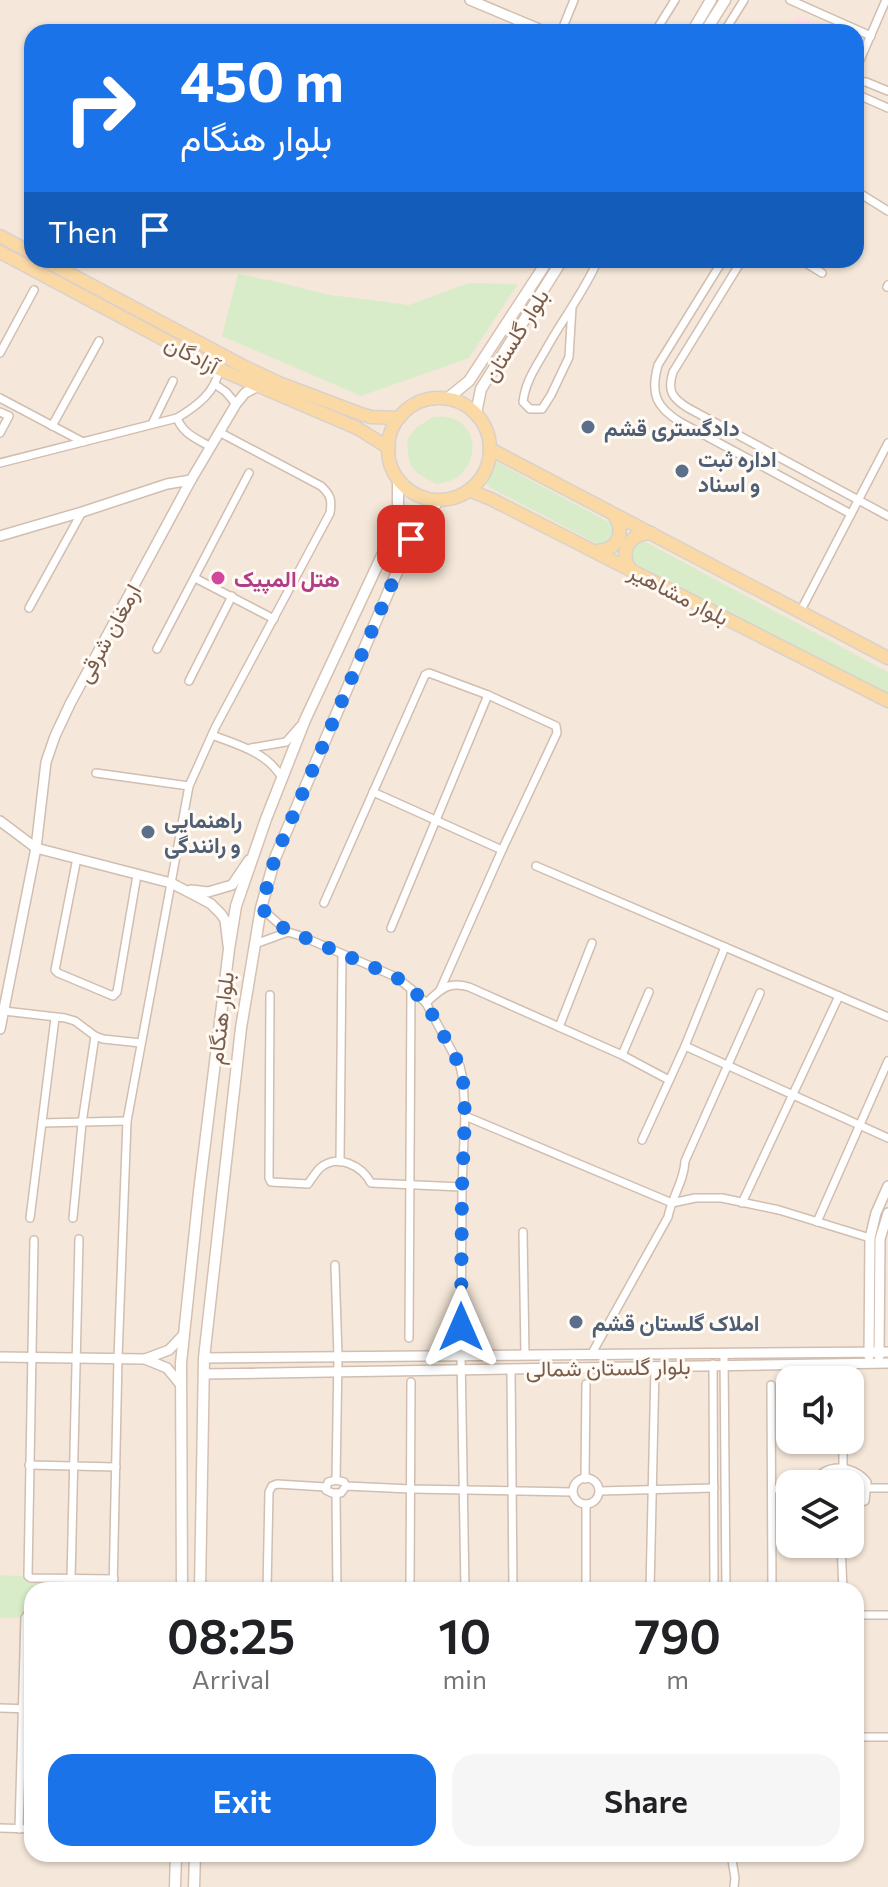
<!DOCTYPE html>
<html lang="en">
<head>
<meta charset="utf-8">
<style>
	body { margin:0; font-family:Commissioner,Vazirmatn,sans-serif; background:#f6f6f6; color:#202124; height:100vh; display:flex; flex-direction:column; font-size:30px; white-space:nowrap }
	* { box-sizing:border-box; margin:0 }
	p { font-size:26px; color:#757577 }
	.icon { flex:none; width:44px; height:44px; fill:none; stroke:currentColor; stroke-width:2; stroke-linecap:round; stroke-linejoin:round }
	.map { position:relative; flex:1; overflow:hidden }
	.panel { position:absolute; left:24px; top:1582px; width:840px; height:280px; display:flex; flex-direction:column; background:#fff; border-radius:24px; box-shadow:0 2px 6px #0004 }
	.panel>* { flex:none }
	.banner { position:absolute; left:24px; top:24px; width:840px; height:244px; border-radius:24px; box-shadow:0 2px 6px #0004; background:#1a73e8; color:#fff; overflow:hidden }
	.buttons { position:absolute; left:776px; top:1366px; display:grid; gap:16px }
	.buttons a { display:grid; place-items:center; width:88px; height:88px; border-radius:16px; background:#fff; box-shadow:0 2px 6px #0004; font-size:40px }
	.pin { position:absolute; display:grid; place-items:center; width:68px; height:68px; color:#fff; margin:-34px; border-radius:16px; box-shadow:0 4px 12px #0006 }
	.me { position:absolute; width:88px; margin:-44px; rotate:0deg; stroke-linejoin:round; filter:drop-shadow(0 0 6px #0008) }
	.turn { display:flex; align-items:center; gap:28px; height:168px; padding:0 24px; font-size:36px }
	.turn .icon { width:104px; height:104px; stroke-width:2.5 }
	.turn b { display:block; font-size:56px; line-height:68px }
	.then { display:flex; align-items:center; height:76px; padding:0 24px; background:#0003; gap:16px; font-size:30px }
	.eta { display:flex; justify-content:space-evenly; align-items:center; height:136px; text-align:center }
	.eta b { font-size:48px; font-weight:600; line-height:56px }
	.cta { display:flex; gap:16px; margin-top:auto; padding:16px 24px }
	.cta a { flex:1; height:92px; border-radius:24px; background:#1a73e8; color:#fff; font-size:32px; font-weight:600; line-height:92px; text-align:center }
	.cta a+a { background:#f6f6f6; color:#202124 }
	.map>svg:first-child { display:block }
	.residential { fill:#f5e8da; fill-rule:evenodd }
	.medical { fill:#fbdfe3 }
	.green { fill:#d8ecc9 }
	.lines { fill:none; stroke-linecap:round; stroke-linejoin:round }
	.minor-casing { stroke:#d1beb0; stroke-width:10 }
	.tertiary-casing { stroke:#d1beb0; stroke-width:12 }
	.secondary-casing { stroke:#d6c0b0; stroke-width:13 }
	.primary-casing { stroke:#dad1cd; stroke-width:15 }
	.minor { stroke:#fff; stroke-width:7 }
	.tertiary { stroke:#fff; stroke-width:9 }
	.secondary { stroke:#fff; stroke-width:10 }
	.primary { stroke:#fbd9a5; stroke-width:12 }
	.route { stroke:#1a73e8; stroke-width:14; stroke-dasharray:0 25.2 }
	.service-dot { fill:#5c6f8a; stroke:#fffaf3; stroke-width:3 }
	.hotel-dot { fill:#d1479c; stroke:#fffaf3; stroke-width:3 }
	.labels { text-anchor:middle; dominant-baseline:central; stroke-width:6; stroke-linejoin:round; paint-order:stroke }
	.street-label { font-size:22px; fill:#7a5c4d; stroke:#fffaf3 }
	.service-label { font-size:22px; font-weight:bold; fill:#4e5e75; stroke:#fffaf3; text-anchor:start }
	.hotel-label { font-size:22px; font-weight:bold; fill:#b23c85; stroke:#fffaf3; text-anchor:start }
</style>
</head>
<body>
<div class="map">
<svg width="888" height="1887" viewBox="0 0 888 1887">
	<rect width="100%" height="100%" fill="#fdf6ec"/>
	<path class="residential" d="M0,0H888V1887H0ZM32,32H856V260H32ZM790,1380H850V1440H790ZM790,1484H850V1544H790ZM32,1590H856V1854H32Z"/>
	<polygon class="medical" points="797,15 842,32 788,32"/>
	<g class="green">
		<polygon points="238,274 278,282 330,295 409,305 469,283 518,284 469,358 361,396 222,336"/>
		<path d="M433,417C437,417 441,416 446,417C470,420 479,446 468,465C464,471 461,476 454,479C449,482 442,483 436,484C409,469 409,469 407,439L417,427Z"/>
		<polygon points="495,461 888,672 888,696 489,487 485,481"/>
		<polygon points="0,1575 112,1581 112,1590 32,1590 32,1617 0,1618"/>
	</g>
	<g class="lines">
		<defs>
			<g id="minor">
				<polyline points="790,0 871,36"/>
				<polyline points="561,32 574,0"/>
				<polyline points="655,32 675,0"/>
				<polyline points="724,32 744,0"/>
				<polyline points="856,69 886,0"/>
				<polyline points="856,81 866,82 888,91"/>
				<polyline points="856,97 863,97 888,108"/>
				<polyline points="856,191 888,211"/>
				<path d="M723,260L658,365C650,394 656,407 680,422L851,514"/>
				<path d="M742,260L673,372C667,391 672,398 688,408L888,516"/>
				<polyline points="801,260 822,273"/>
				<polyline points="887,287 888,285"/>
				<path d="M572,307L569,357L551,395L542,409H530L523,402C525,383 535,368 545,351C562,320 584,292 598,260"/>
				<polyline points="0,353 34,290"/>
				<polyline points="216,385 226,392 236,404"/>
				<polyline points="0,398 83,442"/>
				<polyline points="0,412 9,416 0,433"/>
				<path d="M177,418C183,434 197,439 211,447"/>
				<polyline points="152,424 173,381"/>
				<polyline points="52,426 99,341"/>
				<path d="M0,463L177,418C197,406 216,392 219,369"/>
				<polyline points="195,578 274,619"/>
				<polyline points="29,608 82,512"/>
				<polyline points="800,612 888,443"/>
				<polyline points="157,649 249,473"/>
				<polyline points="189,681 232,596"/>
				<path d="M212,735C238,745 267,752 282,778"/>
				<polyline points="251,748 286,742 299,727"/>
				<polyline points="96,773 189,786"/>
				<polyline points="373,792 502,850"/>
				<polyline points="77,858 55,970 58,973 113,996 117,992 137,875"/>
				<polyline points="536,866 888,1017"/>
				<polyline points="324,903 425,675 429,673 488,695 556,726 557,733 502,850 440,990"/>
				<polyline points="261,908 288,932 301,936 396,977 411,989 426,1003 460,1066 463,1080 465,1116 462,1187 461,1355 465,1590"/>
				<polyline points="391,928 488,695"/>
				<polyline points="255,944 288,932"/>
				<path d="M270,995L269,1178L271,1182L308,1184C312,1178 316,1172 320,1168C338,1153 362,1166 371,1183L462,1187"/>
				<path d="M426,1003C441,989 448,981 469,987L622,1055L669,1080"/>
				<polyline points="4,1011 65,1018 75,1021 95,1036 103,1039 141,1043"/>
				<polyline points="559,1027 592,943"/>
				<polyline points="685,1046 888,1138"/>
				<polyline points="622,1055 649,992"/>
				<polyline points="465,1116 672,1203 695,1198 722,1198 779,1210 870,1238"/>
				<polyline points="42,1123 127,1121"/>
				<polyline points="642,1140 685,1046 725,947"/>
				<polyline points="340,1162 342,954"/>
				<polyline points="742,1203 839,996"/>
				<polyline points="30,1218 55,1018"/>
				<polyline points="73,1218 82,1123 95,1036"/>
				<polyline points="817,1222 888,1061"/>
				<polyline points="523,1232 525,1355"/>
				<polyline points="34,1240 28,1576 31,1578 114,1579"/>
				<polyline points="335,1265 338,1356 336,1480"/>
				<polyline points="409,1338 411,989"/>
				<polyline points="724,1354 726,1590"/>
				<path d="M591,1355L668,1217C672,1196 684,1182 685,1161L760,993"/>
				<polyline points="713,1364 714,1590"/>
				<polyline points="511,1369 513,1590"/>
				<polyline points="771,1385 772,1590"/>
				<polyline points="29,1465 116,1467"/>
				<polyline points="843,1468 843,1440"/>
				<circle cx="586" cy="1491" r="13"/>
				<polyline points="585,1479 586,1384"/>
				<path d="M814,1484C823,1462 853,1464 867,1482L865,1501L850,1506"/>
				<polyline points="346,1486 341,1493 332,1493 326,1490 328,1482 336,1480 344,1482 346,1486 411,1489 572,1492"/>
				<polyline points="867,1488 888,1488"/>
				<polyline points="772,1489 790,1489"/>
				<polyline points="600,1491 714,1488"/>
				<polyline points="336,1493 337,1590"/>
				<polyline points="586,1504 586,1590"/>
				<polyline points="841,1544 843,1590"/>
				<polyline points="71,1579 79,1239"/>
				<path d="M113,1590L118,1358L127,1121L189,786L216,726L330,513C332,500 331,495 321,486L219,432"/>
				<polyline points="267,1590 269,1492 272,1486 277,1484 326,1487"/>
				<polyline points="410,1590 411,1382"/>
				<polyline points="650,1590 655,1367"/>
				<polyline points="856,1615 888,1615"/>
				<polyline points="0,1708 32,1709"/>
				<polyline points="856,1737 888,1737"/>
				<polyline points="0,1828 32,1829"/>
				<polyline points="19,1829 25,1618 27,1615 32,1615"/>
				<polyline points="731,1854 735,1878 734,1887"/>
			</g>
			<g id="tertiary">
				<polyline points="470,0 546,32"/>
				<polyline points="0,536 82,512 167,484 191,480"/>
				<polyline points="0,821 36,848 171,883 202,899 211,904 221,914 225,920 228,945"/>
				<polyline points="191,890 208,892 232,885 249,860"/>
				<polyline points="0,1029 36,848 46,762 55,736 70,704 191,480 236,404 245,393 258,386"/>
				<polyline points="869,1356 870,1238 876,1213 888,1186"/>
				<polyline points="879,1356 880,1239 888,1213"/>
				<polyline points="0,1357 145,1359 169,1350 184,1334"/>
				<polyline points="204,1358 888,1352"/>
				<polyline points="145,1359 167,1368 180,1384"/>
				<polyline points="204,1374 888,1363"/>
			</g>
			<g id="secondary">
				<polyline points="692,32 711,0"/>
				<polyline points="705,32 725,0"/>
				<polyline points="448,398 469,381 548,260"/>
				<polyline points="476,413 481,389 562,260"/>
				<polyline points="182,1590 181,1363 199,1192 229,949 236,906 266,819 305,720 392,534 398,511 398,478"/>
				<polyline points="200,1590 204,1358 241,1028 261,908 275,858 411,539 419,524 439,500"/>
				<polyline points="175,1887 176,1854"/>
				<polyline points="194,1887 195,1854"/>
			</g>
			<g id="primary">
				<polyline points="0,236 32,253"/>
				<polyline points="0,252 219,369 357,428 389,448"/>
				<polyline points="44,260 245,367 279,383 361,414 371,417 399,418"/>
				<circle cx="439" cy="449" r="51"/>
				<polyline points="490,449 888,658"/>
				<polyline points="469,490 491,499 888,701"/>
				<path d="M594,551C616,552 627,534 614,515"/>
				<path d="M630,569C619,551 629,534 651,533"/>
			</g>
		</defs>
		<use href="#minor" class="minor-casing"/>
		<use href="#tertiary" class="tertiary-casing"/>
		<use href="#secondary" class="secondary-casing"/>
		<use href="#primary" class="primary-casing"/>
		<use href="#minor" class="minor"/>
		<use href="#tertiary" class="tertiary"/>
		<use href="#secondary" class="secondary"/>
		<use href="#primary" class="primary"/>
	</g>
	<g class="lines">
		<polyline class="route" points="411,539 275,858 261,908 288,932 301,936 396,977 411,989 426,1003 460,1066 463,1080 465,1116 462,1187 461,1327"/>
	</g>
	<g class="service-dot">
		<circle cx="588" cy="427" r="8"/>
		<circle cx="682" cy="471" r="8"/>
		<circle cx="148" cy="832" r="8"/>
		<circle cx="576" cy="1322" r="8"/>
	</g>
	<circle class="hotel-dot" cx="218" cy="578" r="8"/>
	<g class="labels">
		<g class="street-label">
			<text transform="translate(515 335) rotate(-58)">بلوار گلستان</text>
			<text transform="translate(192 354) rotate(28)">آزادگان</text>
			<text transform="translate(679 594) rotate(27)">بلوار مشاهیر</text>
			<text transform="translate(108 633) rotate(-61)">ارمغان شرقی</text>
			<text transform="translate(220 1018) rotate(-83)">بلوار هنگام</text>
			<text transform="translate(608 1367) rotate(-1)">بلوار گلستان شمالی</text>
		</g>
		<g class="service-label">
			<text x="604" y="427">دادگستری قشم</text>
			<text x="698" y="458">اداره ثبت<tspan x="698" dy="25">و اسناد</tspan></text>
			<text x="164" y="819">راهنمایی<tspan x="164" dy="25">و رانندگی</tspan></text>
			<text x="592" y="1322">املاک گلستان قشم</text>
		</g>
		<g class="hotel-label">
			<text x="234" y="578">هتل المپیک</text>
		</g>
	</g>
</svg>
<div class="buttons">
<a><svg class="icon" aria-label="sound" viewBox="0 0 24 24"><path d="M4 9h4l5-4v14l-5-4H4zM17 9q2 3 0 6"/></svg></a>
<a><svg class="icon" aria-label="layers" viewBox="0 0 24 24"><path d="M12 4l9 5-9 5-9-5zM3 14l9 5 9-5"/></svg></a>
</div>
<div class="pin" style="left:411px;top:539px;background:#d93025"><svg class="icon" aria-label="arrive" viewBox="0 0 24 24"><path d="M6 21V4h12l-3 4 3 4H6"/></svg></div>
<svg class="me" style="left:461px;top:1327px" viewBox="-20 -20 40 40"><path d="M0-17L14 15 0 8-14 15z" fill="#1a73e8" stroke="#fff" stroke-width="4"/></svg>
<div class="banner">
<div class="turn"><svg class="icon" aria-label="right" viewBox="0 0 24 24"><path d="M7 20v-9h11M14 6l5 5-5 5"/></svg><div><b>450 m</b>بلوار هنگام</div></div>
<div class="then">Then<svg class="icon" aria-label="arrive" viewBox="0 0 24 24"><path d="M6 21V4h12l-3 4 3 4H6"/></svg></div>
</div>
<section class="panel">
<div class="eta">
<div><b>08:25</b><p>Arrival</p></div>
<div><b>10</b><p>min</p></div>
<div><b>790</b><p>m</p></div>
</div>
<div class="cta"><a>Exit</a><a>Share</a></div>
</section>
</div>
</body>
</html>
